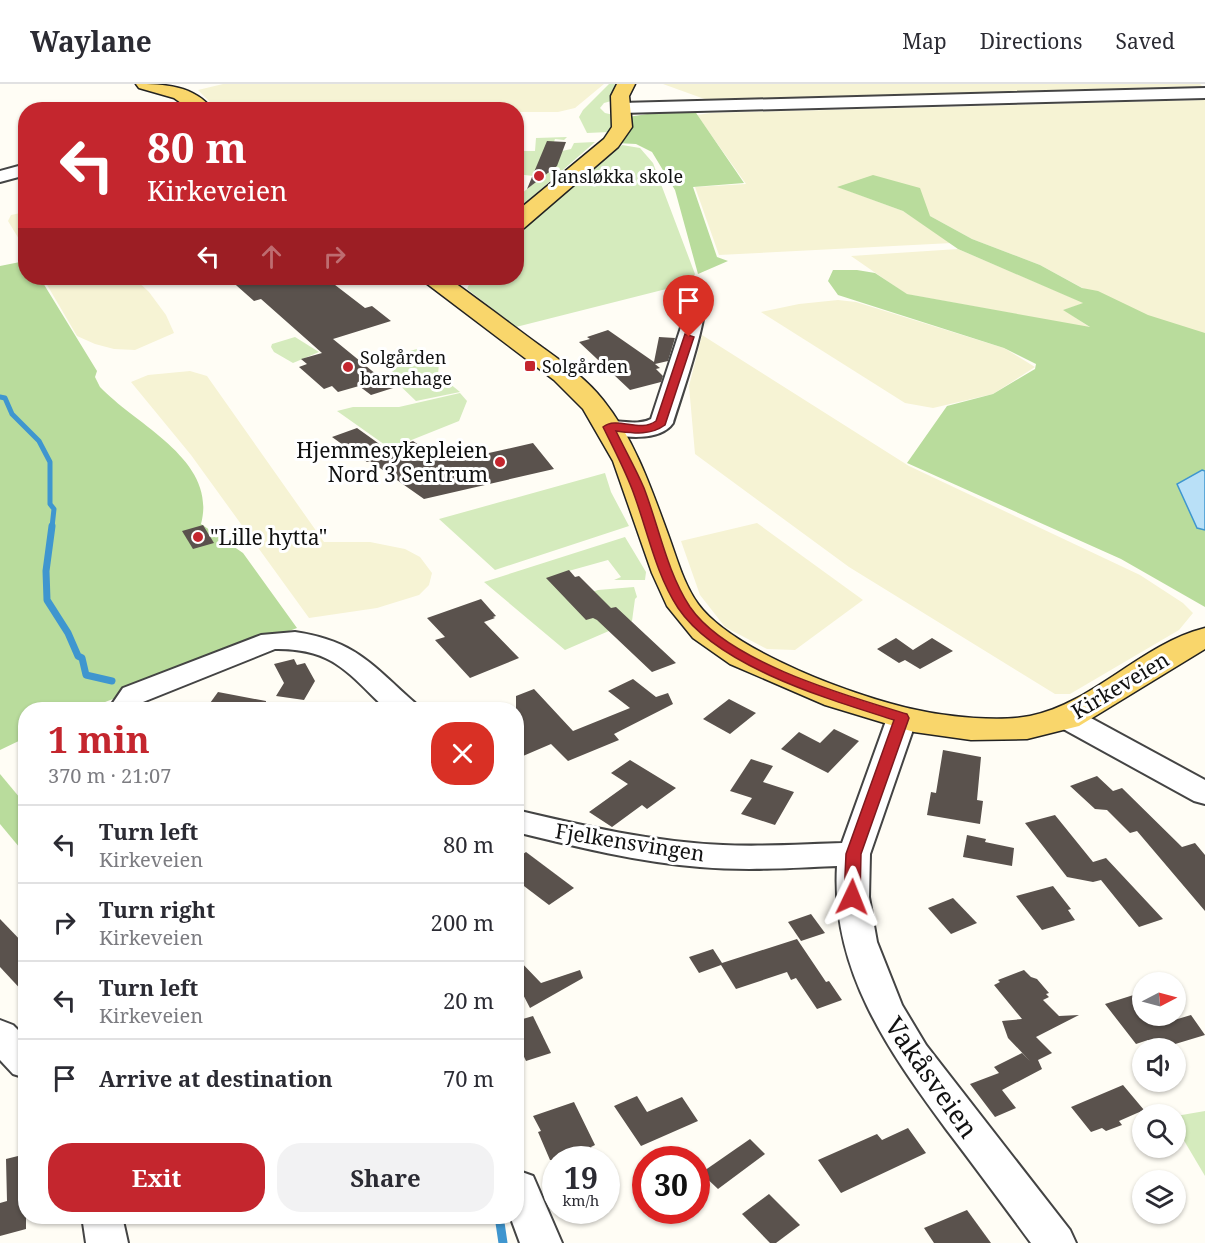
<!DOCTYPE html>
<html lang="en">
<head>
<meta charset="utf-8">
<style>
	body { margin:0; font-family:"Noto Serif",serif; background:#f2f2f3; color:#2b2b33; height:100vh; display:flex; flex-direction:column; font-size:22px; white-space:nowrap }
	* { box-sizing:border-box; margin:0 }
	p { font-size:20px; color:#7c7c81 }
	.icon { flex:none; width:33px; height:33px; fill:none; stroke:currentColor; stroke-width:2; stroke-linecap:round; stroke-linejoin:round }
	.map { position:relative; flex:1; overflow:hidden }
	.details { position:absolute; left:18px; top:618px; width:506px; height:522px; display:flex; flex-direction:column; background:#fff; border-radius:24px; box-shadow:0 2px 4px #0004 }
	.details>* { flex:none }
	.guide { position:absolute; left:18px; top:18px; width:506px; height:183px; border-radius:24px; box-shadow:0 2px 4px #0004; background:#c4262e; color:#fff; overflow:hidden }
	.needle { width:39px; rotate:84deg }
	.controls { position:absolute; left:1132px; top:888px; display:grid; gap:12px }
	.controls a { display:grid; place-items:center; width:54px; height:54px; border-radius:50%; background:#fff; box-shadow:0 2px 4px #0004; font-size:30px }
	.speed { position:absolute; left:542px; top:1062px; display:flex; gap:12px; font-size:30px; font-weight:700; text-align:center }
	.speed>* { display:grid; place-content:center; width:78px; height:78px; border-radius:50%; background:#fff; box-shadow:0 2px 4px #0004; line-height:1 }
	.speed small { font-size:15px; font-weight:400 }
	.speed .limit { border:9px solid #d22; background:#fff; color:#111 }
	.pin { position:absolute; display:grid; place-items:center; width:51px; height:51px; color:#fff; margin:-62px -26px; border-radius:50% 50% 50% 0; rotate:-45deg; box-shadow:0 0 6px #0007 }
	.pin .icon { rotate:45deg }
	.me { position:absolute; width:66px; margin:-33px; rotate:2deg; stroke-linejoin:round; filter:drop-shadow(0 0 4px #0008) }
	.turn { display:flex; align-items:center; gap:21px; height:126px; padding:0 30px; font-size:27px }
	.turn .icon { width:78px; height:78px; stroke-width:2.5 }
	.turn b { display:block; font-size:42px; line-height:51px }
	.lanes { display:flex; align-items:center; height:57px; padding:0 30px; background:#0003; justify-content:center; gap:30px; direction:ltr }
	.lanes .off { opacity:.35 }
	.round { display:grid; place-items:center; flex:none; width:63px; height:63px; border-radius:24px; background:#f2f2f3 }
	.headline { display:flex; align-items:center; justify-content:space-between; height:102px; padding:0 30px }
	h1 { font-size:36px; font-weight:700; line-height:45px; color:#c4262e }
	.action { display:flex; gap:12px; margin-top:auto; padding:12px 30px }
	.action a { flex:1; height:69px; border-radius:24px; background:#c4262e; color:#fff; font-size:24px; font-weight:700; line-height:69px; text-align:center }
	.action a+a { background:#f2f2f3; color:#2b2b33 }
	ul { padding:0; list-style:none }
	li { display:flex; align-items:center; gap:18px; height:78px; padding:0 30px; border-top:2px solid #e1e1e2 }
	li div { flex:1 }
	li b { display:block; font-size:22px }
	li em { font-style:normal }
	header { display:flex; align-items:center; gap:36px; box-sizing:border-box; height:84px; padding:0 30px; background:#fff; border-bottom:2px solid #e1e1e2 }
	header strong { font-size:28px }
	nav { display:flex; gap:33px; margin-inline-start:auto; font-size:21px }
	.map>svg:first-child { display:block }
	.farmland { fill:#f6f3d4 }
	.green { fill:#d5ebbd }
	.forest { fill:#b9dc9c }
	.water { fill:#b9e0f7; stroke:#3f96cf; stroke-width:1.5 }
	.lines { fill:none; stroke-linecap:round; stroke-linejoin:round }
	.stream-far2 { stroke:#3f96cf; stroke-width:5 }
	.stream-far1 { stroke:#3f96cf; stroke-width:7 }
	.stream { stroke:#3f96cf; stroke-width:9 }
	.building { fill:#5a524d }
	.minor-casing { stroke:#444; stroke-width:4 }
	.major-casing { stroke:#222; stroke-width:3 }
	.minor { fill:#fff; fill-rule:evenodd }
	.major { fill:#f9d66b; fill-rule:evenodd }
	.route { fill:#c4262e; stroke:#7f191e; stroke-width:1.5 }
	.poi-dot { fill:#c4262e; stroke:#fff; stroke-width:2 }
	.labels { text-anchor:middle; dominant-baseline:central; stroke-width:6; stroke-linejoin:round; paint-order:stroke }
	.far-poi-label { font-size:18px; fill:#111; stroke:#fff; text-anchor:start }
	.poi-label { font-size:21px; fill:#111; stroke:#fff; text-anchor:end }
	.street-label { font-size:21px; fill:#111; stroke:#fff }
	.near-street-label { font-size:26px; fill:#111; stroke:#fff }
</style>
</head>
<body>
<header>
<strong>Waylane</strong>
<nav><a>Map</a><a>Directions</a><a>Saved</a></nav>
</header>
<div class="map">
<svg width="1205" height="1159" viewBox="0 0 1205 1159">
	<rect width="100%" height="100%" fill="#fffdf5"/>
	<g class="farmland">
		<polygon points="223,0 604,0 575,24 558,28 516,28 516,26 213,21 198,6"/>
		<polygon points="663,0 1200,0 1204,4 710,17"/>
		<polygon points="1205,16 1205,253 1134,232 1040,181 972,155 930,132 838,103 903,127 952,159 719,171 695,103 746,100 697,31 711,29"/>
		<polygon points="25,128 26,128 25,165 8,137 11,131"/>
		<polygon points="958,165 1084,219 1064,226 1091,244 906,210 851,172"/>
		<polygon points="43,194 134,194 149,208 166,231 174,249 135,266 114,265 95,260 77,252"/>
		<polygon points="838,216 856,218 1004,264 1035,283 993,310 933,324 905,319 761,228 799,220"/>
		<polygon points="702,251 909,382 1140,491 1183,519 1193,529 1179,546 1070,610 1055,610 849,483 695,370 689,302"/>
		<polygon points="190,287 207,292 324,458 370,458 405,465 420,473 432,489 429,501 419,511 377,524 309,534 191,371 131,298 148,291"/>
		<polygon points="757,439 863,516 795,566 767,565 725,543 700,511 681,457"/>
	</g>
	<g class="green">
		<polygon points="609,0 621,0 615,16 604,19 600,24 605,29 618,32 619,36 609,48 587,49 579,33 583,26"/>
		<polygon points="567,53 564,56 555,55 554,58 562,67 571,65 574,59 595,58 516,127 516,114 542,93 516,90 516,67 535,67 536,54"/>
		<polygon points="622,61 640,64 653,79 695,190 690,199 516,243 467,205 472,194 516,194 516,150"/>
		<polygon points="295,253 319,268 293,279 274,268 271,263 272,260"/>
		<polygon points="420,264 439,280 438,290 460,308 416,317 389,291 396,284 394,272"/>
		<polygon points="460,309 467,317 459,337 394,363 388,363 337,327 353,323 399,323"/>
		<polygon points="605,389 611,408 629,442 495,486 439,435"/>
		<polygon points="625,453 646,488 645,496 614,496 621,493 608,476 565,488 575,514 598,506 634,503 637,513 635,515 632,537 565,566 484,498"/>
		<polygon points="1205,1027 1205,1092 1176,1043 1176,1032"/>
	</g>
	<g class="forest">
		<polygon points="692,23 744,99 693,103 717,173 728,177 698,190 675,106 652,68 636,60 616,59 628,33"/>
		<polygon points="873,91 920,104 930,132 972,155 1040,181 1082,204 1098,207 1148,231 1205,249 1205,387 1202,386 1197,443 1205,446 1205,523 1121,475 907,379 947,322 993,310 1035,285 1036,280 1004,264 838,211 828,197 833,186 857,186 875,189 907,210 1090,243 1063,226 1083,219 958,165 903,127 837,103"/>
		<path d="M25,177L26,194H40L97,287L95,293L100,303C137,342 218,376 201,440L243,469L297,544L87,625L26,626L25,654L0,666V182Z"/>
		<polygon points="0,690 25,720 25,770 0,740"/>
	</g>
	<polygon class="water" points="1202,386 1205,387 1205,446 1197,444 1177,400"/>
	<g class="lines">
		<polyline class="stream-far2" points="0,313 5,314 12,330 39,357 50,378 50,420 54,425 52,443"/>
		<polyline class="stream-far1" points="52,442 46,487 47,516 68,549 78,572 82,574 86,591 112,597"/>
		<polyline class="stream" points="499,1132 503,1159"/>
	</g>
	<g class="building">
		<polygon points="547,57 566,58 557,82 527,105"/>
		<polygon points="228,194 326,194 365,224 372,222 391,237 333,255 393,304 371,311 359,302 338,308 332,302 324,305 299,283 307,280 301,275 322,269 261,215 254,217"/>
		<polygon points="608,246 654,278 659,253 675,254 668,277 655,280 660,284 656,285 663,292 661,298 630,306 579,258 590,255 587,253"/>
		<polygon points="357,344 385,364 393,365 413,357 438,374 444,372 453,377 533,359 554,385 424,415 370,377 367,378 332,353"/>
		<polygon points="203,441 214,459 193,465 182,447"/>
		<polygon points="569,486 575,493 579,492 611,524 616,523 676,579 652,588 597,536 593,534 586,536 546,494"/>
		<polygon points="481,515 496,532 493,533 495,534 484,538 519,574 470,594 435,556 445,553 427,534"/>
		<polygon points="896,554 913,566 932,554 953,567 920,585 905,576 899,579 877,565"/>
		<polygon points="294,575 297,581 305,579 315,597 304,616 276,612 284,599 274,580"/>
		<polygon points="633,595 656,613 668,609 673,620 614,650 619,656 568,677 551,660 516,675 516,612 534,605 573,647 630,624 608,607"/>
		<polygon points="218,608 266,617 266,626 205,626"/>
		<polygon points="729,615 756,629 730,650 703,635"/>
		<polygon points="834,645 859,657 828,689 781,665 799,648 820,659"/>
		<polygon points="943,666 981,673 977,716 983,717 980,740 927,731 931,708 936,709"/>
		<polygon points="751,675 773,682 763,698 794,708 775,741 741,730 752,714 730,707"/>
		<polygon points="630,676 676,704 647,725 642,721 612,743 589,728 628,700 611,689"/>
		<polygon points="1097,692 1113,707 1122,704 1182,763 1195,759 1205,771 1205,827 1137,747 1130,749 1107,726 1095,725 1070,702"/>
		<polygon points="1055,731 1093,778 1106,774 1163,835 1139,843 1101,796 1093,798 1067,793 1025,739"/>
		<polygon points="967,751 986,755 985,758 1014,764 1012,782 963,773"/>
		<polygon points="526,768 574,804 549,821 516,796 516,775"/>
		<polygon points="1053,802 1071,825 1068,826 1075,836 1042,846 1016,812"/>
		<polygon points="953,814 977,839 951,850 928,824"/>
		<polygon points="811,830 825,849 801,857 788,838"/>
		<polygon points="0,835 26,862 26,911 0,883"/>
		<polygon points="797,855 826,898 829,897 842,916 817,925 796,894 791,896 787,888 736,905 721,881 699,889 689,873 713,865 722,879"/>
		<polygon points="516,873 541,899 580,886 583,894 530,924 516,897"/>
		<polygon points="1024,886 1031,893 1037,895 1049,909 1046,910 1049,913 1043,916 1059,932 1079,931 1036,953 1052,969 1038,976 1042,985 1002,1006 1016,1024 995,1033 970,1000 999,989 994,983 1022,969 1030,977 1008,954 1002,937 1022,935 994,901 1000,898 998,896"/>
		<polygon points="1143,908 1143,932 1167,932 1171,937 1191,931 1205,951 1162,964 1156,964 1148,956 1136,960 1105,920"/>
		<polygon points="533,932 551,969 526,977 516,956 516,937"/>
		<polygon points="1123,1001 1144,1026 1119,1037 1122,1041 1106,1047 1102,1044 1091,1048 1071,1023"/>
		<polygon points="637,1012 647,1028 682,1013 698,1037 641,1062 614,1022"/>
		<polygon points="574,1018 595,1061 591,1063 596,1076 550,1076 538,1048 541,1047 533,1032"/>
		<polygon points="908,1044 926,1069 841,1109 818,1076 877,1050 882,1056"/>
		<polygon points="750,1055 765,1070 718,1105 701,1089"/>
		<polygon points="26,1070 26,1145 0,1152 0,1119 7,1117 6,1075"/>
		<polygon points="769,1110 800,1141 776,1159 770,1159 742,1130"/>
		<polygon points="967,1126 991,1159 934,1159 924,1144"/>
	</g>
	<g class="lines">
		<defs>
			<g id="minor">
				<polygon points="1205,4 1205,14 621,29 613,24 621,19"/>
				<polygon points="26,80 26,91 0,98 0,87"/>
				<path d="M696,197L703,199C716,217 680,315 673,339C659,359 620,353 600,348L596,343L600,338C616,334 636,343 651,335L684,234L686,203L689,199Z"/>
				<path d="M295,548C356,557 372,581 415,619L419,626H387C348,589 333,564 275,565L143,618L138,626H108L123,604L261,551Z"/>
				<path d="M902,624L913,627L917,634L870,770L869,813L877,858L902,921L926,961L1070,1146L1076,1159H1031C1003,1121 975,1083 946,1045C888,966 831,886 837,782C791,784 746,787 700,783C638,778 577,763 516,748V726C584,742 653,758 723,761C762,763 802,760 842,759L887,634L891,627Z"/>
				<polygon points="1067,624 1078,627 1205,696 1205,720 1194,717 1056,641 1052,634 1056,627"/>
				<polygon points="0,936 13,941 26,954 26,994 13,990 0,976"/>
				<polygon points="519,1087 533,1092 562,1159 520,1159 510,1132 516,1132 516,1088"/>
				<polygon points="82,1132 122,1132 128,1159 86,1159"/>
			</g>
			<g id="major">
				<path d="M136,0C164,0 194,1 213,26H191L174,14L139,4Z"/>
				<polygon points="617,0 635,0 629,12 632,43 618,63 524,144 516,146 516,128 604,55 612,43 611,12"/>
				<path d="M423,194H448C479,216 509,239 539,261C561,277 586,294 603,316C635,356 651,404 669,453C677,475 684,501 698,520C733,568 859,614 917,626C948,633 999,638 1030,632C1094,619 1141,560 1205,544V565L1079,642L1027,655L971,656L914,648L825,621L730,580L693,554L667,522L652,489L613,377L583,325L554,296L426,199Z"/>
			</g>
		</defs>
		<use href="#minor" class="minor-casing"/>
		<use href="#major" class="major-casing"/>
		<use href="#minor" class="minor"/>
		<use href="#major" class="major"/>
	</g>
	<path class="route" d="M685,250L694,253L665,341C650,352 633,349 616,347C625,366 636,385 644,404C659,443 667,488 690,523C728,578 844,611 907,630L909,634L861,770L860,813L858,817H846L844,813L846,770L894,636C828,615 718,583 678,524C655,489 647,444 632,405C624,384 613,363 603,343C617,332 640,349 656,337Z"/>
	<g class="poi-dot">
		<circle cx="539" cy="92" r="6"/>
		<rect x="524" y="276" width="12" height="12" rx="3"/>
		<circle cx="348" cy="283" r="6"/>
		<circle cx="500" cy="378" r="6"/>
		<circle cx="198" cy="453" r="6"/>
	</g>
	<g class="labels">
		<g class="far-poi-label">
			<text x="551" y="92">Jansløkka skole</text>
			<text x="360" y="273">Solgården<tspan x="360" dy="21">barnehage</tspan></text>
			<text x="542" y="282">Solgården</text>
		</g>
		<g class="poi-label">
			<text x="488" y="366">Hjemmesykepleien<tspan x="488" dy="24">Nord 3 Sentrum</tspan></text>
			<text x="210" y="453" text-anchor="start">"Lille hytta"</text>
		</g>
		<g class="street-label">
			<text transform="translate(1120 601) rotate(-31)">Kirkeveien</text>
			<text transform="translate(630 758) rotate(9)">Fjelkensvingen</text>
		</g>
		<g class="near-street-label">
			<text transform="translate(932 993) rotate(55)">Vakåsveien</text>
		</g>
	</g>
</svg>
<div class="controls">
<a><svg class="needle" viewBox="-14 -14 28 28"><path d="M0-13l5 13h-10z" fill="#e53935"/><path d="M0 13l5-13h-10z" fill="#7c7c81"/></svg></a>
<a><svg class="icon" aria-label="sound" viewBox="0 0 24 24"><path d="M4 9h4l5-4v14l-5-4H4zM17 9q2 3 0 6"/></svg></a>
<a><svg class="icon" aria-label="search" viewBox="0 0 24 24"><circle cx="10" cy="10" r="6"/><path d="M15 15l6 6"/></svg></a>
<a><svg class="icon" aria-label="layers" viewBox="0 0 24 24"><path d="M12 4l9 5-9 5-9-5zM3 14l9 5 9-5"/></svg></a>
</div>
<div class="speed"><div>19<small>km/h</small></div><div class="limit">30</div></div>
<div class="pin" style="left:689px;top:253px;background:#d93025"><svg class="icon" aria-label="arrive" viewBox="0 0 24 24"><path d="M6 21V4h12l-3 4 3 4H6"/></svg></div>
<svg class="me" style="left:852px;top:813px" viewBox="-20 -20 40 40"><path d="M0-17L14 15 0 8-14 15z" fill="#c4262e" stroke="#fff" stroke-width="4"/></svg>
<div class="guide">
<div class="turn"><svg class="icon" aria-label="left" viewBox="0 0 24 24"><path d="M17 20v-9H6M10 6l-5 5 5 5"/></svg><div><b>80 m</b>Kirkeveien</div></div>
<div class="lanes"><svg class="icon" aria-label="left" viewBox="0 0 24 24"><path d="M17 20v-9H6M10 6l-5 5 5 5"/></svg><svg class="icon off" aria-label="ahead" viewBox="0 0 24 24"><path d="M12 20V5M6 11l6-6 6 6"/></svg><svg class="icon off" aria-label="right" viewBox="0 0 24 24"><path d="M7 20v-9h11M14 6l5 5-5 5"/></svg></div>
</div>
<section class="details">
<div class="headline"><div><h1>1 min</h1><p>370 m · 21:07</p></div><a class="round" style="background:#d93025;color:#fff"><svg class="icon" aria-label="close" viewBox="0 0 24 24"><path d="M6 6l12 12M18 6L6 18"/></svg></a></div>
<ul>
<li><svg class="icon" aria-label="left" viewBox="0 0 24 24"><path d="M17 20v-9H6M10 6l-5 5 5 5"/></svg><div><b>Turn left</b><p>Kirkeveien</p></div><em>80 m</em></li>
<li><svg class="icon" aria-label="right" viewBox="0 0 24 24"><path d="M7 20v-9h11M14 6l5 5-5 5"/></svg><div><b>Turn right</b><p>Kirkeveien</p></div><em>200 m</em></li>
<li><svg class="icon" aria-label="left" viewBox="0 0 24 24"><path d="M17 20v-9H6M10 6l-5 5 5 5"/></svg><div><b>Turn left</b><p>Kirkeveien</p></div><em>20 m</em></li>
<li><svg class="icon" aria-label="arrive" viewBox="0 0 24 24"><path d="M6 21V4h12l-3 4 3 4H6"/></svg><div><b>Arrive at destination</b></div><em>70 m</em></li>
</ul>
<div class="action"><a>Exit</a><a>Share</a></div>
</section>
</div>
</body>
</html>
